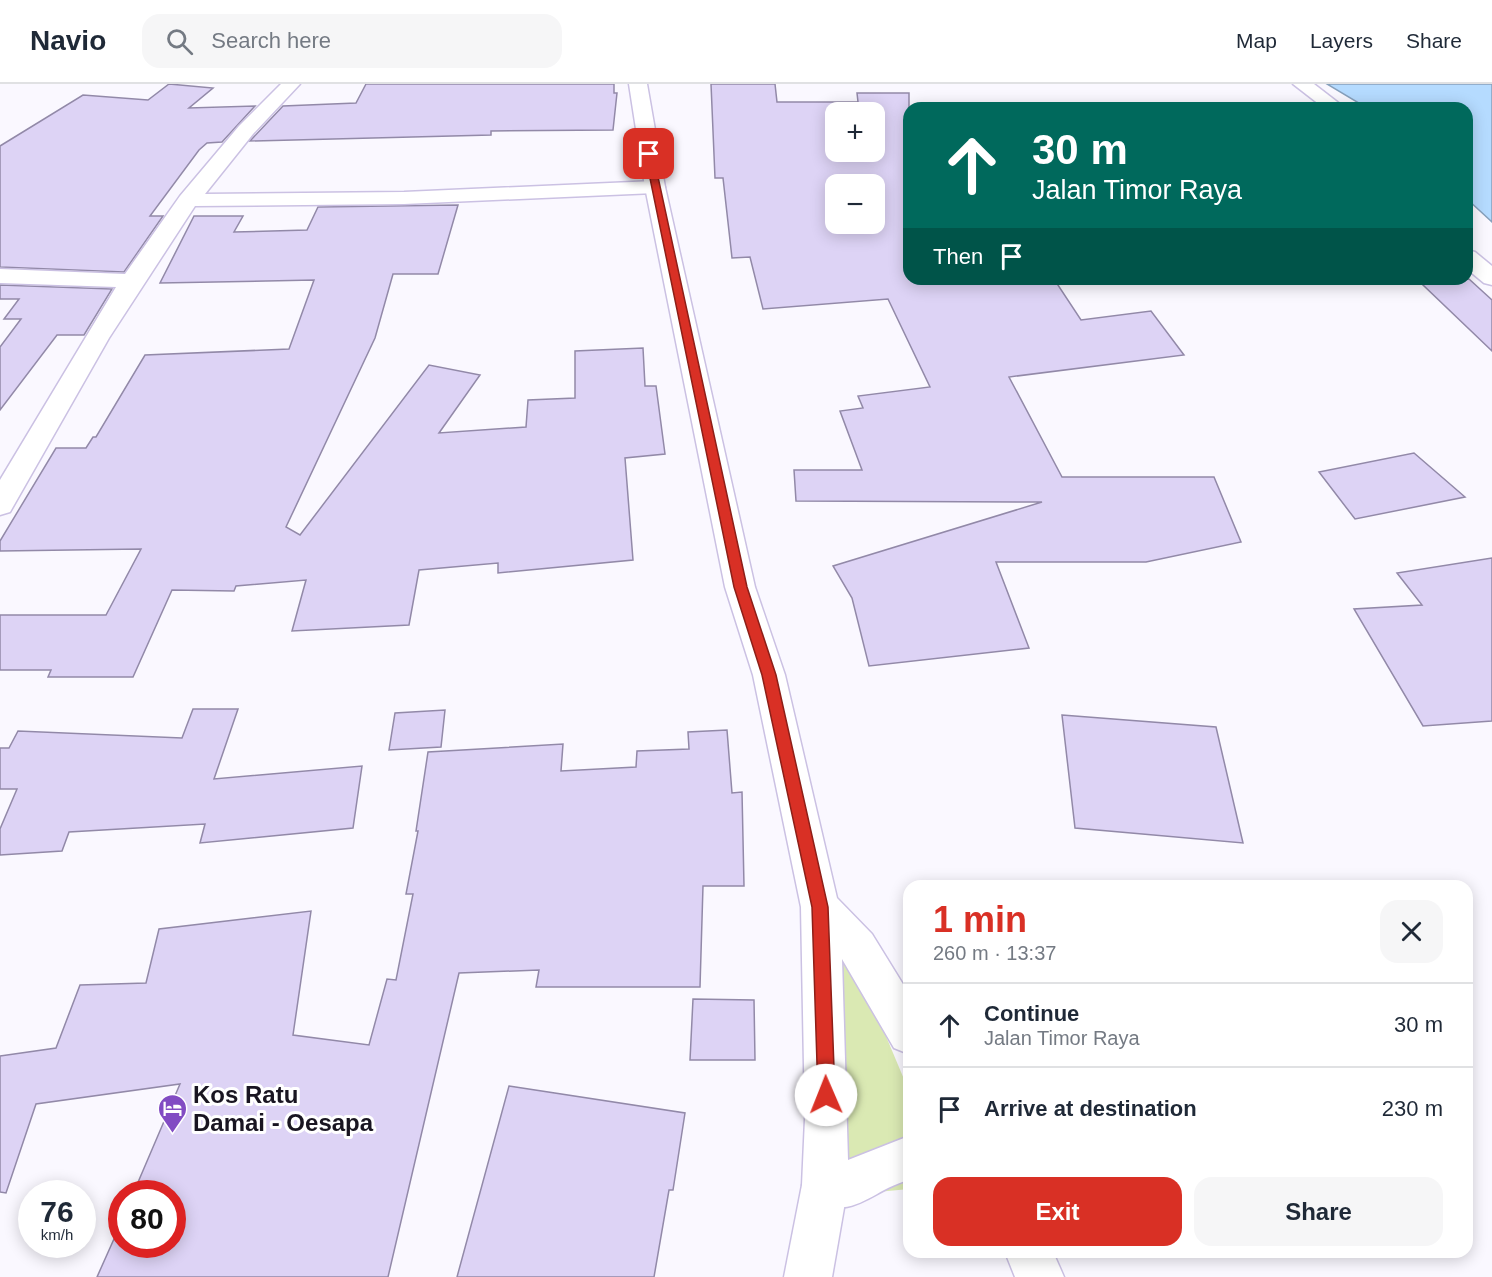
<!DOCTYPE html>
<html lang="en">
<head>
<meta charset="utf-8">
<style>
	body { margin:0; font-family:Arial,sans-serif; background:#f6f6f7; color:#1f2937; height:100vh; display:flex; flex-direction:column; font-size:22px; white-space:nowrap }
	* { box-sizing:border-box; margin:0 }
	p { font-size:20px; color:#747a83 }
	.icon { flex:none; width:33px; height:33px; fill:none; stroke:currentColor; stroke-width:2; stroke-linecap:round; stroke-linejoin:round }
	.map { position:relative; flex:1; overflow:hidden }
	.panel { position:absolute; left:903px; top:796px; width:570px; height:378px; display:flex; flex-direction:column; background:#fff; border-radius:18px; box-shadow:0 3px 15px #0003 }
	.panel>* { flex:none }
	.guide { position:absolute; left:903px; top:18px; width:570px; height:183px; border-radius:18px; box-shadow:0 3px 15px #0003; background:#00695c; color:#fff; overflow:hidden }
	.fabs { position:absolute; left:825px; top:18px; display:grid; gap:12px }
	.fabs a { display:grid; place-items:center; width:60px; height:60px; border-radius:12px; background:#fff; box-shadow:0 3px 15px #0003; font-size:30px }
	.speed { position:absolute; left:18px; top:1096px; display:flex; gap:12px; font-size:30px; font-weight:700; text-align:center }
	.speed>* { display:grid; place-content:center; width:78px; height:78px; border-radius:50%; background:#fff; box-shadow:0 3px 15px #0003; line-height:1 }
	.speed small { font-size:15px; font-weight:400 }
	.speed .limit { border:9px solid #d22; background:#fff; color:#111 }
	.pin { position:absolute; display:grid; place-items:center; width:51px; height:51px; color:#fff; margin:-26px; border-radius:12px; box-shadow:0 3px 9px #0006 }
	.me { position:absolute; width:66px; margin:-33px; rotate:359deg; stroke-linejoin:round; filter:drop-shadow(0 0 4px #0008) }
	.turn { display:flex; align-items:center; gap:21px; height:126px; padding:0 30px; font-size:27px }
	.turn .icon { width:78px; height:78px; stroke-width:2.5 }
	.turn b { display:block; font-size:42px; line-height:51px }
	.then { display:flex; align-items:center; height:57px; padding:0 30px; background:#0003; gap:12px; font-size:22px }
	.round { display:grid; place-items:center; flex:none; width:63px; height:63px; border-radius:18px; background:#f6f6f7 }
	.overview { display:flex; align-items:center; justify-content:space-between; height:102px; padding:0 30px }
	h1 { font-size:36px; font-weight:600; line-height:45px; color:#d93025 }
	.button { display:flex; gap:12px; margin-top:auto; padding:12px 30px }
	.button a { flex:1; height:69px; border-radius:18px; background:#d93025; color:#fff; font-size:24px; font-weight:600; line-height:69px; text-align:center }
	.button a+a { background:#f6f6f7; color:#1f2937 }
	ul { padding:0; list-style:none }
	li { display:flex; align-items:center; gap:18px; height:84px; padding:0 30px; border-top:2px solid #e0e1e3 }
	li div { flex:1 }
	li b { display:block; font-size:22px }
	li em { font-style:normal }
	header { display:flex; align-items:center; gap:36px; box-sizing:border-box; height:84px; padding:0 30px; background:#fff; border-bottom:2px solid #e0e1e3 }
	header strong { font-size:28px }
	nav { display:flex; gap:33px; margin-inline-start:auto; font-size:21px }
	.search { width:420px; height:54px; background:#f6f6f7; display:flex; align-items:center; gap:15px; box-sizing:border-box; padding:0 21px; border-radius:18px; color:#747a83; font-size:22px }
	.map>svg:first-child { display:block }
	.green { fill:#dae9b3 }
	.water { fill:#b5dbff; stroke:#86a0bc; stroke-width:1.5 }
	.building { fill:#ddd3f5; stroke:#9289a8; stroke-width:1.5; fill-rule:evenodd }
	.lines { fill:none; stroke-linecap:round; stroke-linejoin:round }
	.street-casing { stroke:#cbc1e3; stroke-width:3 }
	.secondary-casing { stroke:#cbc1e3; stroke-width:3 }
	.highway-casing { stroke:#cbc1e3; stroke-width:3 }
	.street { fill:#fff; fill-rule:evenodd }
	.secondary { fill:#fff; fill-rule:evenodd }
	.highway { fill:#fff; fill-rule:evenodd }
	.route { fill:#d93025; stroke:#8d1f18; stroke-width:1.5 }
	.labels { text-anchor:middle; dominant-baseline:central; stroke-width:6; stroke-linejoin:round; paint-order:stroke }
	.near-poi-label { font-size:24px; font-weight:bold; fill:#191521; stroke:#fff; text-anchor:start }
</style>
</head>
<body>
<header>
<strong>Navio</strong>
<div class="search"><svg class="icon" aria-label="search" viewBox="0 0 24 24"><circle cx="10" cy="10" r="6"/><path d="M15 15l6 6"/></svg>Search here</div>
<nav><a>Map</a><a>Layers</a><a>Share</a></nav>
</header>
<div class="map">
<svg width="1492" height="1193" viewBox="0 0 1492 1193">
	<rect width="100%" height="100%" fill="#faf8ff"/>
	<polygon class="green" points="835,831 909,1007 909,1105 846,1111"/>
	<polygon class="water" points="1327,0 1492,0 1492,138 1467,115 1467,24 1367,24"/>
	<g class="building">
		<polygon points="169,0 213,4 189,24 255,22 222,58 207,59 199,66 150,132 163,132 124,188 0,183 0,62 83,11 148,16"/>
		<polygon points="366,0 614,0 614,9 617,9 613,46 491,47 491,51 250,57 283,22 356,19"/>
		<path d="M711,0H775L777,18H858L857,9H909V195H1054L1081,236L1151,227L1184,271L1009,293L1062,393H1214L1241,458L1146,478H996L1029,564L869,582L852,514L833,482L1042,418L796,417L794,386H862L840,327L863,324L858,312L930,303L888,215L763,225L750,173L732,174L723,94H715ZM836,28H874V68H836ZM836,100H874V140H836Z"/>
		<polygon points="458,121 438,190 393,190 375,254 286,443 300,451 429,281 480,291 439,349 526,343 528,316 575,314 575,267 643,264 645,302 656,302 665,370 625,374 633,476 498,489 498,479 419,486 409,541 292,547 306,496 236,502 234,507 172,506 133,593 48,593 51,586 0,586 0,531 106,531 141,465 0,467 0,457 56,364 86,364 93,353 96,353 145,271 289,265 314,196 160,199 194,132 243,132 234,148 307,146 318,123"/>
		<polygon points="1469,195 1492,216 1492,267 1422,200"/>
		<polygon points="0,201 112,205 84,251 57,251 0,326 0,263 21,235 4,235 19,215 0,215"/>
		<polygon points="1414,369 1465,413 1355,435 1319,388"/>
		<polygon points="1492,474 1492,637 1423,642 1354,525 1422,521 1397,489"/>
		<polygon points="193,625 238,625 214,695 362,682 353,744 200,759 205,740 69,748 62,767 0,771 0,745 17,705 0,705 0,664 9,664 18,647 182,654"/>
		<polygon points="445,626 441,663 389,666 395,629"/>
		<polygon points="1062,631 1216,643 1243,759 1075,744"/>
		<polygon points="727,646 732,709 742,708 744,802 703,802 700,903 536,903 539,886 459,889 388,1193 97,1193 122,1137 122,1161 172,1161 172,1110 133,1110 180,1000 36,1020 6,1109 0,1108 0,972 56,964 80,901 146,899 159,845 311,827 293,951 369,961 387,895 396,896 413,810 406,810 418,747 416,747 428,668 563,660 561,687 636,683 637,667 689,665 688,648"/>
		<polygon points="693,915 754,916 755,976 690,976"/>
		<polygon points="509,1002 685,1029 673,1106 669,1106 654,1193 457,1193"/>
	</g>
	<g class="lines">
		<defs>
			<g id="street">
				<polygon points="281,0 300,0 253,50 205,110 404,108 655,97 662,99 665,103 662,107 655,109 404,120 195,122 109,254 10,428 0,431 0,396 116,203 0,199 0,185 125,190 180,112 239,42"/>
				<polygon points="1293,0 1314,0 1345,24 1324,24"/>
				<polygon points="1467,166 1475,168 1492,182 1492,201 1484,199 1467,185"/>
			</g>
			<polygon id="secondary" points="825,1078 841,1085 848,1101 832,1193 784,1193 802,1101 809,1085"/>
			<g id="highway">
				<path d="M629,0H647L665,103L755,503L785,591L837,814L872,850L909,910V970L894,964L842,875L848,1076L909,1052V1096C870,1106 857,1137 809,1117L802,1101L805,1035L801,823L753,591L725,503L645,103Z"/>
				<polygon points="1005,1168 1053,1168 1064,1193 1015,1193"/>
			</g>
		</defs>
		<use href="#street" class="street-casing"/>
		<use href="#secondary" class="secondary-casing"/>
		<use href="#highway" class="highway-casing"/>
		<use href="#street" class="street"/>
		<use href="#secondary" class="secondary"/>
		<use href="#highway" class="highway"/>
	</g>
	<polygon class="route" points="649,67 653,70 747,503 776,591 828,823 835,1011 833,1018 826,1020 820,1018 818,1011 812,823 762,591 734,503 645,70"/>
	<defs>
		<symbol id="hotel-pin" viewBox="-11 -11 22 30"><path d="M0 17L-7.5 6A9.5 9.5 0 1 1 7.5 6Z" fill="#824cc3" stroke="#fff"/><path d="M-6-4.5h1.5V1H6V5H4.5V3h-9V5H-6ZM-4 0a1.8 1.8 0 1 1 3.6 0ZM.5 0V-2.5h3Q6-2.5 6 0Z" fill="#fff"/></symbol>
	</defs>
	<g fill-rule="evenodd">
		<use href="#hotel-pin" x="156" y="1008" width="33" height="45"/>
	</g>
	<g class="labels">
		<g class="near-poi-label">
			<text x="193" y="1010">Kos Ratu<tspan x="193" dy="28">Damai - Oesapa</tspan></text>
		</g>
	</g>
</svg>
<div class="fabs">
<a>+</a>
<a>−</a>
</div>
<div class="speed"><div>76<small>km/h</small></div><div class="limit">80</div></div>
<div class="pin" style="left:649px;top:70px;background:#d93025"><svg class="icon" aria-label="arrive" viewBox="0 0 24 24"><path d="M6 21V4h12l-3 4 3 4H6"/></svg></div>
<svg class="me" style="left:826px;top:1011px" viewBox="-20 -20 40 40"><circle r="19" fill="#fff"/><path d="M0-13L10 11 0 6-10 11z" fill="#d93025"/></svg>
<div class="guide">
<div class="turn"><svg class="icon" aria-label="ahead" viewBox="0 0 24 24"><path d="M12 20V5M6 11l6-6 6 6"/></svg><div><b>30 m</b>Jalan Timor Raya</div></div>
<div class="then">Then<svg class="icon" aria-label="arrive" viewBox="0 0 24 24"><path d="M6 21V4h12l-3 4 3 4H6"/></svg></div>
</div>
<section class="panel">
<div class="overview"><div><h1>1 min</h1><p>260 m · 13:37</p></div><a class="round"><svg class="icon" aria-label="close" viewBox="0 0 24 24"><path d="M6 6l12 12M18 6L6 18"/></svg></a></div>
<ul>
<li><svg class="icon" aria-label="ahead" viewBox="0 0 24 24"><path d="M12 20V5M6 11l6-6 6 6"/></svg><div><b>Continue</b><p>Jalan Timor Raya</p></div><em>30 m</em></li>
<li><svg class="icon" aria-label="arrive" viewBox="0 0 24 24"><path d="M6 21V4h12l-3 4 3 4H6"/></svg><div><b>Arrive at destination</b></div><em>230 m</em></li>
</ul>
<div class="button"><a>Exit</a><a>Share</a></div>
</section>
</div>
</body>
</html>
